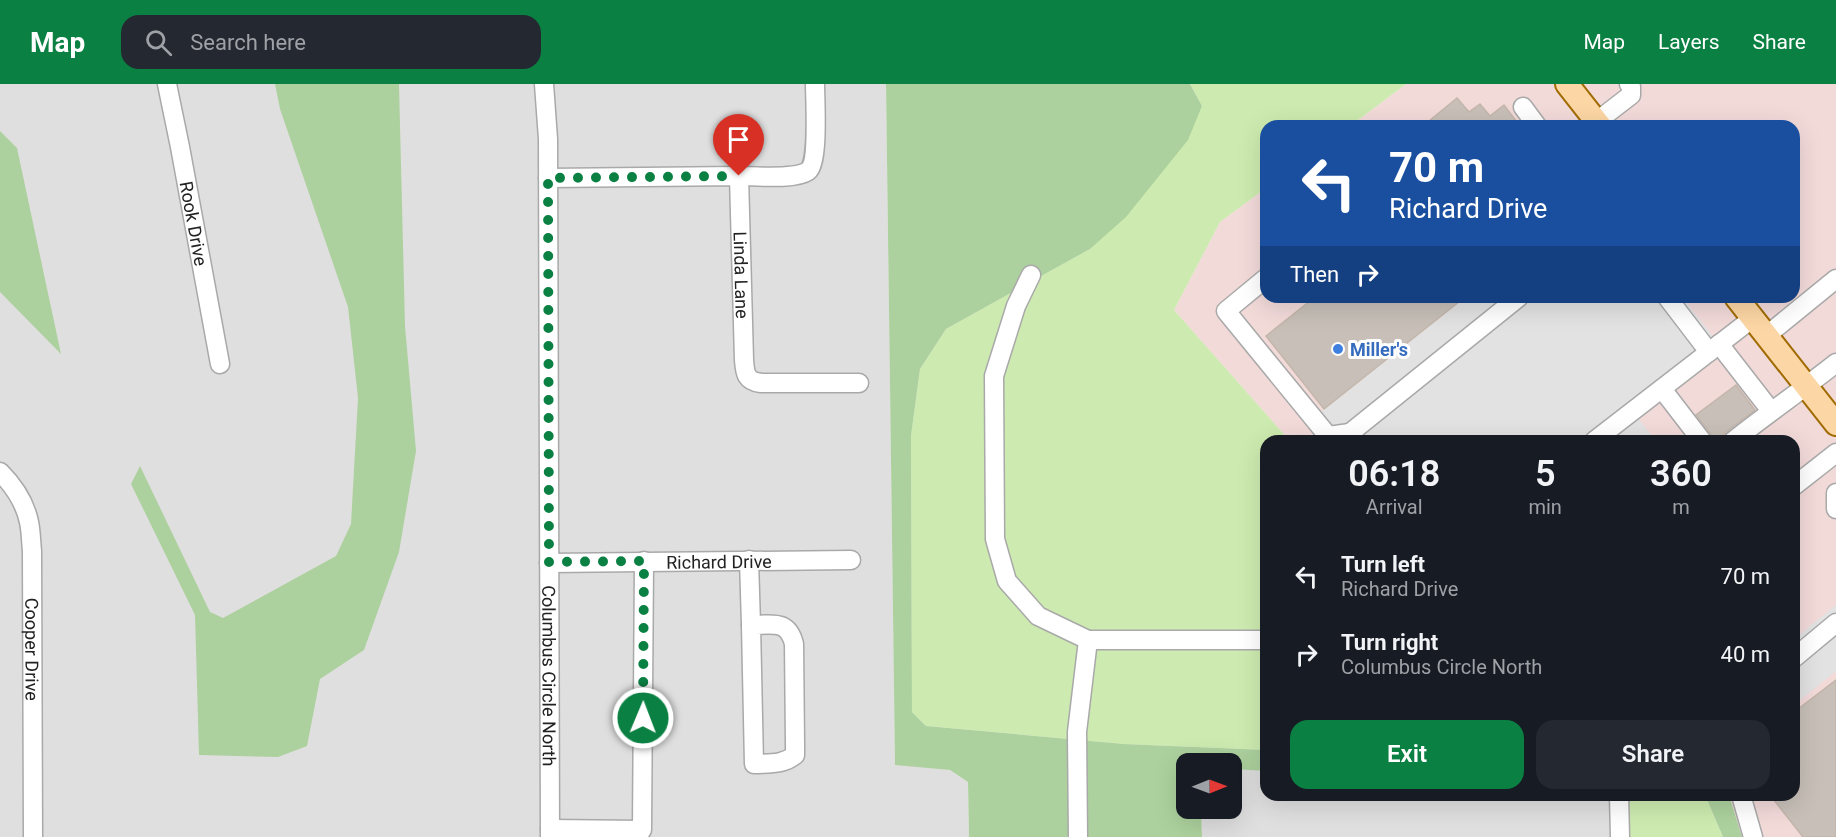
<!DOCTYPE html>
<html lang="en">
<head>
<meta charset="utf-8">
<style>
	body { margin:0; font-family:Roboto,sans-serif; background:#242831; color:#f1f3f6; height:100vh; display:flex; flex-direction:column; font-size:22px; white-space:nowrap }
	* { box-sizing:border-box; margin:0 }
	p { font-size:20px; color:#9ea1a6 }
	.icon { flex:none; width:33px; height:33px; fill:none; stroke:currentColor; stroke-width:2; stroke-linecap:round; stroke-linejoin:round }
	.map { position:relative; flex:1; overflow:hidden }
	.sheet { position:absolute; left:1260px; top:351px; width:540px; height:366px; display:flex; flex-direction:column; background:#171b24; border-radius:18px; box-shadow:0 6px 24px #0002 }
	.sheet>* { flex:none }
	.guide { position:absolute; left:1260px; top:36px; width:540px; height:183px; border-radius:18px; box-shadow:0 6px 24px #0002; background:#1a4fa0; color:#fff; overflow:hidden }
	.needle { width:39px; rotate:89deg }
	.buttons { position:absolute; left:1176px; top:669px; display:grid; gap:12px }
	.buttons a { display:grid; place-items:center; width:66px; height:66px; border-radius:12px; background:#171b24; box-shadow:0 6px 24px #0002; font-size:30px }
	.pin { position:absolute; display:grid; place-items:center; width:51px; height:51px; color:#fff; margin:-62px -26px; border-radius:50% 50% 50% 0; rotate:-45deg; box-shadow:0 0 6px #0007 }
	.pin .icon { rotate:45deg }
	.me { position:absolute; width:66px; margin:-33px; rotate:1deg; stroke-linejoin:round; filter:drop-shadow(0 0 4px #0008) }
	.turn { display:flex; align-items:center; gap:21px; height:126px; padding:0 30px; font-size:27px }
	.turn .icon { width:78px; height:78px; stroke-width:2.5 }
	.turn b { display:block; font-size:42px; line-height:51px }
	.then { display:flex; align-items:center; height:57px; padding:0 30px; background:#0003; gap:12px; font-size:22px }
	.eta { display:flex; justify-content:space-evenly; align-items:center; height:102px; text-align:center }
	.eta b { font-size:36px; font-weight:600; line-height:42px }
	.action { display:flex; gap:12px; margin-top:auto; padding:12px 30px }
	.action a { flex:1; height:69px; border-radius:18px; background:#0b8043; color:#fff; font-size:24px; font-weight:600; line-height:69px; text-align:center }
	.action a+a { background:#242831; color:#f1f3f6 }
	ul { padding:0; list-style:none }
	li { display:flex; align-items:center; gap:18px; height:78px; padding:0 30px }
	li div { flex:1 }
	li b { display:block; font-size:22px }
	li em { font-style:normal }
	header { display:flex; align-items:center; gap:36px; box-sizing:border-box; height:84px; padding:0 30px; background:#0b8043; color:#fff }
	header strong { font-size:28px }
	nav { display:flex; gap:33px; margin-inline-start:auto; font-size:21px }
	.search { width:420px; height:54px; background:#242831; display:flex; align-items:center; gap:15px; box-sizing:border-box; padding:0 21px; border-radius:18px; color:#9ea1a6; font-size:22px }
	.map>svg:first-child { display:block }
	.residential { fill:#e0dfdf }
	.commercial { fill:#f2dad9 }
	.grass { fill:#cdebb0 }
	.forest { fill:#add19e }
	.parking { fill:#e2e2e2 }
	.building { fill:#c7bfb8; stroke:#c4b6ab; stroke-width:1.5 }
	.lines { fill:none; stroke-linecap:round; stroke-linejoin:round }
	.minor-casing { stroke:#a9a9a9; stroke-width:21 }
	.major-casing { stroke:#a06b00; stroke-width:26 }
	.minor { stroke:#fff; stroke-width:18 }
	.major { stroke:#fcd6a4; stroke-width:22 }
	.route { stroke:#0b8043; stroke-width:10; stroke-dasharray:0 18 }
	.shop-dot { fill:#3f7fe0; stroke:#fff; stroke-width:2 }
	.labels { text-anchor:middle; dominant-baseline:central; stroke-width:6; stroke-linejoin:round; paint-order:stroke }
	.street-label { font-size:18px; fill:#222; stroke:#fff }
	.shop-label { font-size:18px; font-weight:bold; fill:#366cbe; stroke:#fff; text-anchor:start }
</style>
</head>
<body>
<header>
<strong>Map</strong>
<div class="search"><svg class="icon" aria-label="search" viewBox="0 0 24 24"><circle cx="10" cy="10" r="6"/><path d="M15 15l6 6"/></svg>Search here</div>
<nav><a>Map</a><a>Layers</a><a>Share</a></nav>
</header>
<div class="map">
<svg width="1836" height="753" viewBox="0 0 1836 753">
	<rect width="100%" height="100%" fill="#f2efe9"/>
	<g class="residential">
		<polygon points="0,0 886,0 895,680 950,686 968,698 969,753 0,753"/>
		<polygon points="1232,685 1266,687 1266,711 1619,711 1625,753 1202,753 1201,725 1232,724"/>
	</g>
	<polygon class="commercial" points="1406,0 1836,0 1836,753 1742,753 1729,711 1794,711 1794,357 1290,357 1174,226 1220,138 1266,104 1266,213 1794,213 1794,42 1350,42"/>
	<g class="grass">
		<polygon points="1190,0 1406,0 1350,42 1266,42 1266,104 1220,138 1174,226 1290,357 1266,357 1266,666 1124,660 926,642 912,628 911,352 920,285 946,245 1090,165 1202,22"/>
		<polygon points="1624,711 1705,711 1723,753 1625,753"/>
	</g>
	<g class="forest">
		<polygon points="275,0 399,0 405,242 416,367 399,468 364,566 320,595 307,662 278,673 199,671 195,531 131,400 140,382 210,528 223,534 336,472 351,440 358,314 348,223 280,25"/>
		<polygon points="886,0 1190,0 1202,22 1188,56 1126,133 1090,165 946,245 920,285 911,352 912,628 926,642 1124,660 1266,666 1266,687 1232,685 1232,680 1186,680 1186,724 1201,725 1202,753 969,753 968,698 950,686 895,681"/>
		<polygon points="0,47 17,64 61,270 0,208"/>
		<polygon points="1705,711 1729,711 1742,753 1723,753"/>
	</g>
	<g class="parking">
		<polygon points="1465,213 1682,213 1719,260 1633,328 1656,357 1322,357 1307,339"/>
		<polygon points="1836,521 1836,587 1794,621 1794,555"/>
	</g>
	<g class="building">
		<polygon points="1457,14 1469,28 1480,20 1490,32 1504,21 1520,42 1423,42"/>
		<polygon points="1315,213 1465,213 1324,325 1266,252"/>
		<polygon points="1736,301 1755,326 1726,348 1718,357 1713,357 1711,350 1696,331"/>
		<polygon points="1836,596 1836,753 1803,753 1770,711 1794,711 1794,628"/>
	</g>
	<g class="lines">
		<defs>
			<g id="minor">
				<path id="s1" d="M167,0L180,63L220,280"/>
				<path id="s2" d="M544,0L548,55L550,753"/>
				<polyline points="1523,23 1537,42"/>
				<polyline points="1596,38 1631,11 1631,3 1629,0"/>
				<path d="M739,92C755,92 795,96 808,87C819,79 815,15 815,0"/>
				<path id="s3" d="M548,94L739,92L744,276C745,290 746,297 761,299H859"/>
				<polyline points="1031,191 1016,222 994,292 995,455 1007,497 1038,532 1088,556 1077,648 1078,753"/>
				<polyline points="1266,194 1226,227 1328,352 1350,349"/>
				<polyline points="1667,213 1709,268"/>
				<polyline points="1766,252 1836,195"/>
				<polyline points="1719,260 1771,327"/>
				<polyline points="1662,305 1702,357"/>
				<polyline points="1356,357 1350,349 1519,213"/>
				<polyline points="1594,357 1753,234"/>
				<path d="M1733,357C1767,330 1802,306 1836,279"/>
				<path id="s4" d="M0,388C13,401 25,419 29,438C31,447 31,458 32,467L33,753"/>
				<polyline points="1794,402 1836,369"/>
				<polyline points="1836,409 1836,425"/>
				<polyline points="749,476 751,541"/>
				<path id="s5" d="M549,479L851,476"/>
				<path d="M751,541C772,541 788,535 794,560L795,660V671C783,681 769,679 754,680Z"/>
				<polyline points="1088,556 1266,556"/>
				<polyline points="1794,574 1836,539"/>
				<polyline points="1619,711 1620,753"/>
				<polyline points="1741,711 1753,753"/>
				<polyline points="550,745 642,746 644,477"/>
			</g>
			<g id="major">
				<polyline points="1567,0 1600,42"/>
				<polyline points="1736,213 1836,340"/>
			</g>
		</defs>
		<use href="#minor" class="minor-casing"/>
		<use href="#major" class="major-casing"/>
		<use href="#minor" class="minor"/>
		<use href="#major" class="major"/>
	</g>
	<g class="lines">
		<polyline class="route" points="643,634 644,477 549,478 548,94 739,92"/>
	</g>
	<circle class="shop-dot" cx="1338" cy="265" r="6"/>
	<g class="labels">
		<g class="street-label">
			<text stroke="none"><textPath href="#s1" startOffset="142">Rook Drive</textPath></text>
			<text stroke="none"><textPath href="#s3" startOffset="290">Linda Lane</textPath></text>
			<text stroke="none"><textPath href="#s5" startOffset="170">Richard Drive</textPath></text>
			<text stroke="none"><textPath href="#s4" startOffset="186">Cooper Drive</textPath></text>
			<text stroke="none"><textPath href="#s2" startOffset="592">Columbus Circle North</textPath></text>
		</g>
		<g class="shop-label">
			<text x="1350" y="265">Miller's</text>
		</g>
	</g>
</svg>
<div class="buttons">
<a><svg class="needle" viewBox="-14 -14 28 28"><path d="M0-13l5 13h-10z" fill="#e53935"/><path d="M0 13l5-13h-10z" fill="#9ea1a6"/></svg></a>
</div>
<div class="pin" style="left:739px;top:92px;background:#d93025"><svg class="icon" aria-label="arrive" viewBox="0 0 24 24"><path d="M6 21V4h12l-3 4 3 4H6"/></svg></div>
<svg class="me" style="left:643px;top:634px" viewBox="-20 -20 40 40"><circle r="17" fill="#0b8043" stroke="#fff" stroke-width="3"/><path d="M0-11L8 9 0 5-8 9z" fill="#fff"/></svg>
<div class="guide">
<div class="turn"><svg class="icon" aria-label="left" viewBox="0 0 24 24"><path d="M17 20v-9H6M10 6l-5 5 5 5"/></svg><div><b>70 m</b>Richard Drive</div></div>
<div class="then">Then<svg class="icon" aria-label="right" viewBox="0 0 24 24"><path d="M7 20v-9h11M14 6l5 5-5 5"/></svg></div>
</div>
<section class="sheet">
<div class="eta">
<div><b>06:18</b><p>Arrival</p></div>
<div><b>5</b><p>min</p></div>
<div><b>360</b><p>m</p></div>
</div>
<ul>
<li><svg class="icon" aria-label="left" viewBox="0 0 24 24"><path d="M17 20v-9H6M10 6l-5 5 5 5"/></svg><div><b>Turn left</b><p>Richard Drive</p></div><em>70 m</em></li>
<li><svg class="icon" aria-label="right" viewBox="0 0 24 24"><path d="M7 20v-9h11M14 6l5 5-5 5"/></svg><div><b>Turn right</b><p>Columbus Circle North</p></div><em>40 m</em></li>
</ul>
<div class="action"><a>Exit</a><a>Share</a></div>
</section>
</div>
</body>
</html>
